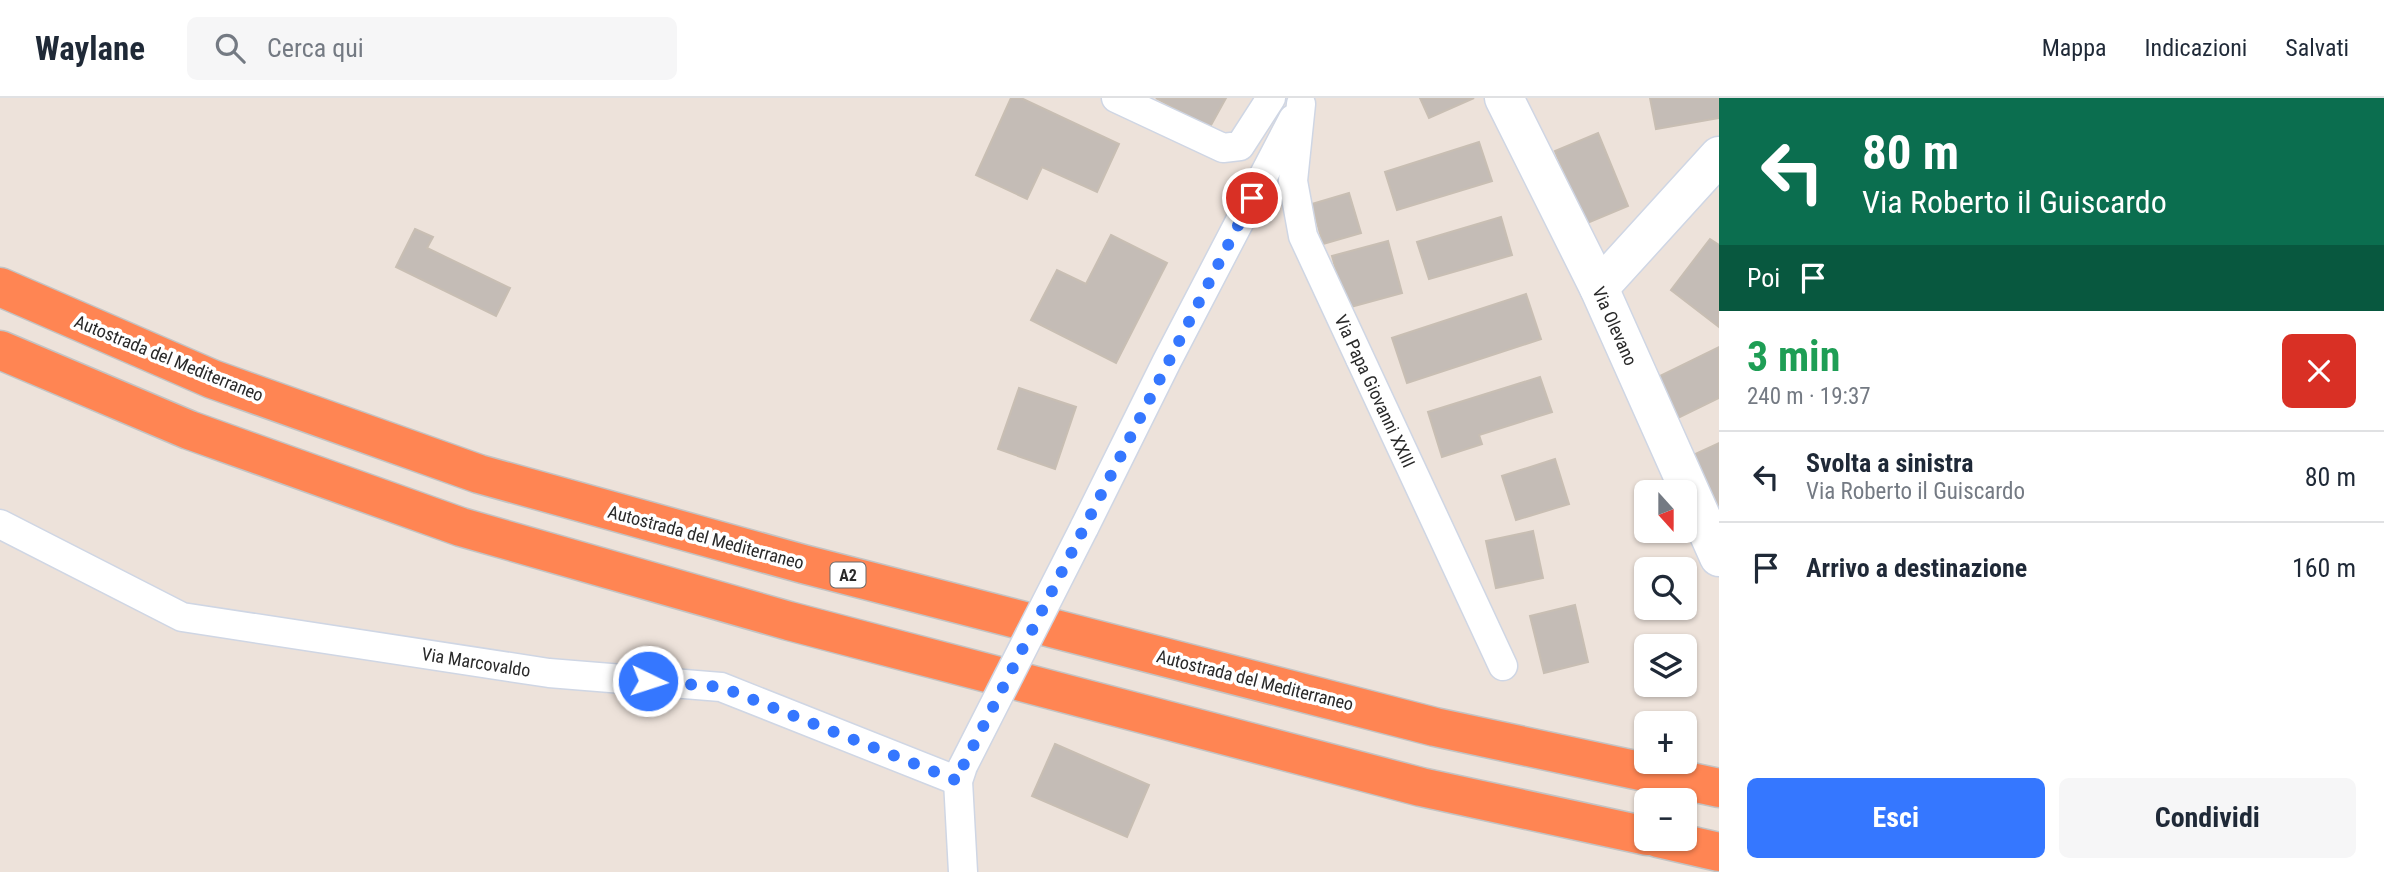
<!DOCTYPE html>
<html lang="it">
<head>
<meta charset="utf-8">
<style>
	body { margin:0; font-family:"Roboto Condensed",sans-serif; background:#f6f6f7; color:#1f2937; height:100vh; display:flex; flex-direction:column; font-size:26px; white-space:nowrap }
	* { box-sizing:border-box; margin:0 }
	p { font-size:23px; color:#747a83 }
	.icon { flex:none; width:38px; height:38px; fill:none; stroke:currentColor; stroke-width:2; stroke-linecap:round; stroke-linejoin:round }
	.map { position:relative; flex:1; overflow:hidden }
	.sheet { display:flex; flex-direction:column; background:#fff; width:665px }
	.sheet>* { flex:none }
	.banner { background:#0b6e4f; color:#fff; overflow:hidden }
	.needle { width:46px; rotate:159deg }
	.fabs { position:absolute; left:1634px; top:382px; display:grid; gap:14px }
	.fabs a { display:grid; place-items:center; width:63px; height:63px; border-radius:10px; background:#fff; box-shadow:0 2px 5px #0004; font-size:35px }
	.pin { position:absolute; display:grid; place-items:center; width:60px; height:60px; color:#fff; margin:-30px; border:4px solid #fff; border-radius:50%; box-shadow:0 2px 7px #0007 }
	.me { position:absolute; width:77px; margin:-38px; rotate:94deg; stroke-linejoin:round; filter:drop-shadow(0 0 5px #0008) }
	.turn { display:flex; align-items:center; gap:24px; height:147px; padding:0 28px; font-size:32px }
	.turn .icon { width:91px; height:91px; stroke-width:2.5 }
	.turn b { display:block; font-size:49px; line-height:60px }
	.then { display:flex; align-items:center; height:66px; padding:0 28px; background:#0003; gap:14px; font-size:26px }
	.round { display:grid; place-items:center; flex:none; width:74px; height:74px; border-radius:10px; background:#f6f6f7 }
	.head { display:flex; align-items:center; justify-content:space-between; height:119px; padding:0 28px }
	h1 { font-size:42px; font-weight:700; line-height:52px; color:#1e9e55 }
	.button { display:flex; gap:14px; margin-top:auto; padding:14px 28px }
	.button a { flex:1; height:80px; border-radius:10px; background:#3577ff; color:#fff; font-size:28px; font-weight:700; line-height:80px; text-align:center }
	.button a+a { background:#f6f6f7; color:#1f2937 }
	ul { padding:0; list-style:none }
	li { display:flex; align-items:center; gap:21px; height:91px; padding:0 28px; border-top:2px solid #e0e1e3 }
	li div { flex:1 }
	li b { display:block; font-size:26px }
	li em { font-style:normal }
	header { display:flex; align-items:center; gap:42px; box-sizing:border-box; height:98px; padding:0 35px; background:#fff; border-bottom:2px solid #e0e1e3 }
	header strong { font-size:33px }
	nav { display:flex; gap:38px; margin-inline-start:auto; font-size:24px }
	.search { width:490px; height:63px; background:#f6f6f7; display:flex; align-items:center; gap:18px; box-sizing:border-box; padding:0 24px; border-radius:10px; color:#747a83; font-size:26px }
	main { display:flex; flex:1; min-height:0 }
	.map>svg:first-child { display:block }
	.building { fill:#c4bcb6; stroke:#c8beb3; stroke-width:2 }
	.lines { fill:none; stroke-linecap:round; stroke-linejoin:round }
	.street-casing { stroke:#cfd6e4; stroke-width:31 }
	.secondary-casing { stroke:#cfd6e4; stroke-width:41 }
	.highway-casing { stroke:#c3c3c3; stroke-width:41 }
	.street { stroke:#fff; stroke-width:28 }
	.secondary { stroke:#fff; stroke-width:38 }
	.highway { stroke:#ff8553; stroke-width:38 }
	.street-bridge-casing { stroke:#cfd6e4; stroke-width:31; stroke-linecap:butt }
	.street-bridge { stroke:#fff; stroke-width:28 }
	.route { stroke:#3577ff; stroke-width:12; stroke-dasharray:0 21.6 }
	.labels { text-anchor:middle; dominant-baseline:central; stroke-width:7; stroke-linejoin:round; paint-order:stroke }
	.shield { fill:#fff; stroke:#696969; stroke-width:2 }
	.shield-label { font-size:16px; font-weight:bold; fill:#292929 }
	.street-label { font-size:18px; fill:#292929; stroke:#fff }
</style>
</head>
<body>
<header>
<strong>Waylane</strong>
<div class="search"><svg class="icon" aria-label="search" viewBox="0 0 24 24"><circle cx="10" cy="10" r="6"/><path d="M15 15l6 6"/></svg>Cerca qui</div>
<nav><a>Mappa</a><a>Indicazioni</a><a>Salvati</a></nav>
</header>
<main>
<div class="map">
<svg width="1719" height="774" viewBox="0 0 1719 774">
	<rect width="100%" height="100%" fill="#ede2da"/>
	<g class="building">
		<polygon points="1011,0 1021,0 1119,46 1097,94 1042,69 1027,101 976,77"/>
		<polygon points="1156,0 1226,0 1210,29"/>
		<polygon points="1420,0 1474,0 1429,20"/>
		<polygon points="1650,0 1719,0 1719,20 1656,31"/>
		<polygon points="1598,35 1628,108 1585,126 1555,53"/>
		<polygon points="1479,44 1492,83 1397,112 1385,74"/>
		<polygon points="1349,95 1361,135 1323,146 1312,106"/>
		<polygon points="1501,119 1512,157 1429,181 1417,144"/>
		<polygon points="415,131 433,139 427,150 510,190 496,218 396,169"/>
		<polygon points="1111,137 1167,165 1116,265 1031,222 1057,172 1086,186"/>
		<polygon points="1710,141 1719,147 1719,229 1671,192"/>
		<polygon points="1388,143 1402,195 1347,210 1332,158"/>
		<polygon points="1526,196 1541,241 1407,285 1392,240"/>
		<polygon points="1719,249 1719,300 1678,320 1658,279"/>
		<polygon points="1540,279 1552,314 1479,337 1482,346 1442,359 1428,314"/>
		<polygon points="1019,290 1076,309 1055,371 998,351"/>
		<polygon points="1719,345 1719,419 1691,358"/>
		<polygon points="1555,361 1569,406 1516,422 1502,378"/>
		<polygon points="1533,433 1543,480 1496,490 1486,443"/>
		<polygon points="1575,507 1588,564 1544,575 1530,518"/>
		<polygon points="1055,646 1149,687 1127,739 1032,698"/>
	</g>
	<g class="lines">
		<defs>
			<g id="street">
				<polyline points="1116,0 1223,50 1240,48 1271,0"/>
				<polyline points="1301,6 1293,83 1303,138 1503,568"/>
				<polyline points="0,426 182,519 549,575 721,589 958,683"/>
				<polyline points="1084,430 1167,263 1293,21"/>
				<polyline points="963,668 958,683 963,774"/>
			</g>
			<g id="secondary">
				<polyline points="1504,0 1599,190 1719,459"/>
				<polyline points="1599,190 1719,58"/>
			</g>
			<g id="highway">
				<polyline points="0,189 212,281 479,376 803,466 1435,629 1719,690"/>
				<polyline points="0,252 189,332 461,429 789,523 1421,689 1647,738"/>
				<polyline points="1658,740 1719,754"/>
			</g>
		</defs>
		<use href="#street" class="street-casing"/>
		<use href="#secondary" class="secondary-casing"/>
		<use href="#highway" class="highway-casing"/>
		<use href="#street" class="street"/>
		<use href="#secondary" class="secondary"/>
		<use href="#highway" class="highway"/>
		<defs>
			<polyline id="street-bridge" points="963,668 1084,430"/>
		</defs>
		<use href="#street-bridge" class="street-bridge-casing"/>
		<use href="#street-bridge" class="street-bridge"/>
	</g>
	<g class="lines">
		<polyline class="route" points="648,583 721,589 958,683 963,668 1252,100"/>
	</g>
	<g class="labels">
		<rect class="shield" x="830.5" y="464.5" width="35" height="25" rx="5"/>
		<g class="shield-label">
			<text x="848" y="477">A2</text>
		</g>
		<g class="street-label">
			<text transform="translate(1615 228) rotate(66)">Via Olevano</text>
			<text transform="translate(169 260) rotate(22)">Autostrada del Mediterraneo</text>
			<text transform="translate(1375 293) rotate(65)">Via Papa Giovanni XXIII</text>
			<text transform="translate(706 439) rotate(15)">Autostrada del Mediterraneo</text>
			<text transform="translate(476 564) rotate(9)">Via Marcovaldo</text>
			<text transform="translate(1255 582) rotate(14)">Autostrada del Mediterraneo</text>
		</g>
	</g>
</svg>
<div class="fabs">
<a><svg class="needle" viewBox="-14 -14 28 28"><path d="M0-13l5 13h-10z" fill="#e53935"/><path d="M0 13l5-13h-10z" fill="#747a83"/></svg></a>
<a><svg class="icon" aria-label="search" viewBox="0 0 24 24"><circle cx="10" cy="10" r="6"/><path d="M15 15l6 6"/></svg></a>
<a><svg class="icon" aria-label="layers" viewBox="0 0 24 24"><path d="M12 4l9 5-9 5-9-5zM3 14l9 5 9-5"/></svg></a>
<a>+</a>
<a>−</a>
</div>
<div class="pin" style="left:1252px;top:100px;background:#d93025"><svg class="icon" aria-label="arrive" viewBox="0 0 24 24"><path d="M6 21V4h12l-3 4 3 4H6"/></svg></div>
<svg class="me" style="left:648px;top:583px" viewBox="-20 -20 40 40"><circle r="17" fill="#3577ff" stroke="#fff" stroke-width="3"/><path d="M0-11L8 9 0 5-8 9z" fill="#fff"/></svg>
</div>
<section class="sheet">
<div class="banner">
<div class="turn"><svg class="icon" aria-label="left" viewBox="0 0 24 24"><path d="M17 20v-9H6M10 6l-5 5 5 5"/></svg><div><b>80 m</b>Via Roberto il Guiscardo</div></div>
<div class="then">Poi<svg class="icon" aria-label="arrive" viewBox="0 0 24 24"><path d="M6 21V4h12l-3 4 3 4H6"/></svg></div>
</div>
<div class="head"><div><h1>3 min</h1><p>240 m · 19:37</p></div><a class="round" style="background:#d93025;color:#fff"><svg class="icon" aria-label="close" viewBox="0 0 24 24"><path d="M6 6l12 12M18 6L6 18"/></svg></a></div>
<ul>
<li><svg class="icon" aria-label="left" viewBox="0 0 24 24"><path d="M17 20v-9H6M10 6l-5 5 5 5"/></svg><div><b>Svolta a sinistra</b><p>Via Roberto il Guiscardo</p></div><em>80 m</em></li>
<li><svg class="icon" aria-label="arrive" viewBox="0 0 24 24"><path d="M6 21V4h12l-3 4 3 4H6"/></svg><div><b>Arrivo a destinazione</b></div><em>160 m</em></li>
</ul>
<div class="button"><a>Esci</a><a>Condividi</a></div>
</section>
</main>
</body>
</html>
